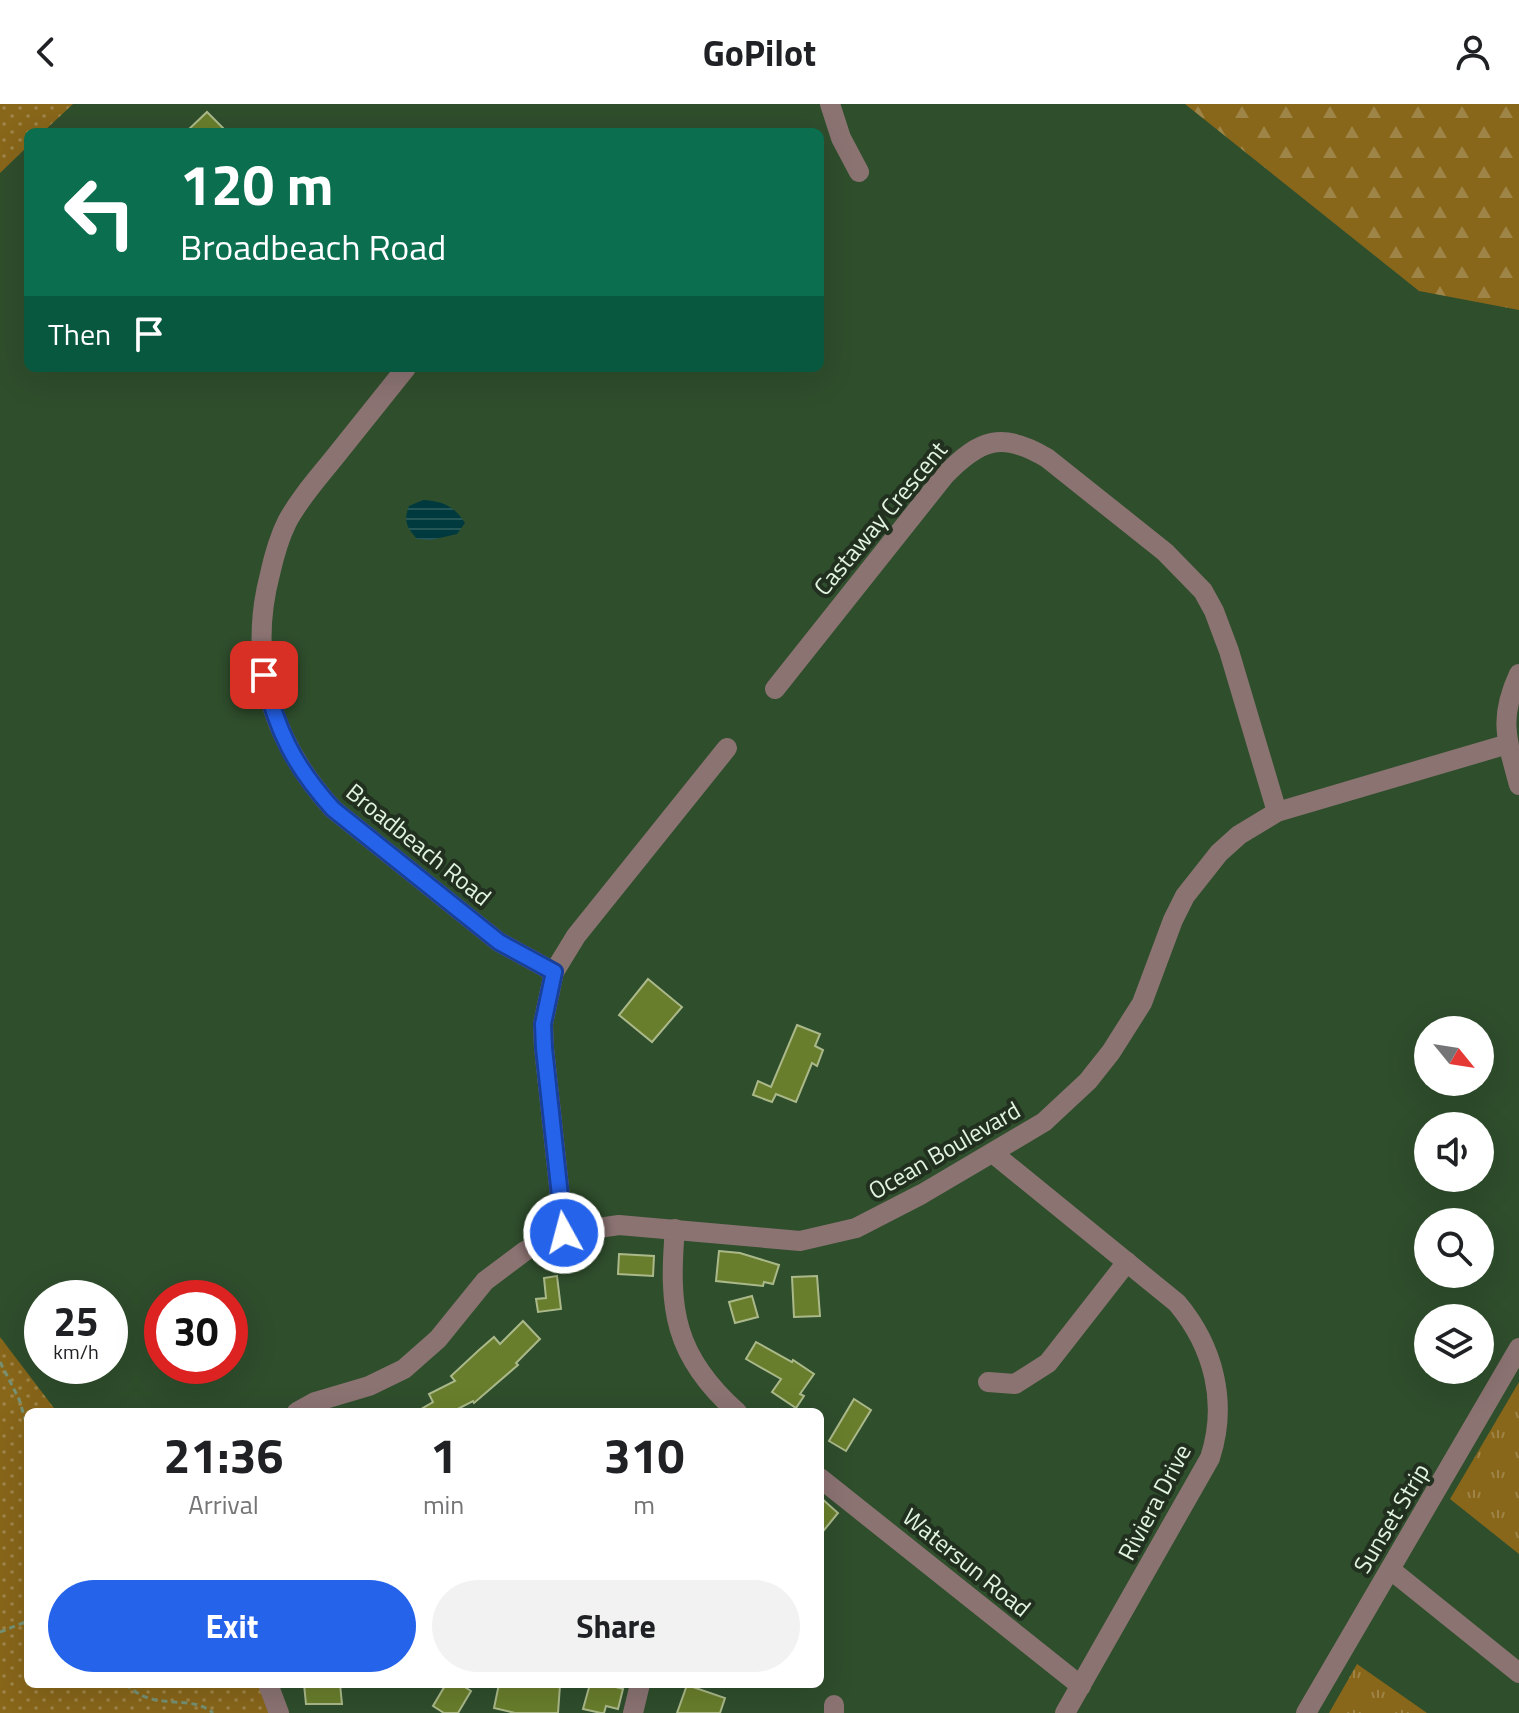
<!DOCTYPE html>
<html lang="en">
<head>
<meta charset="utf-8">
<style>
	body { margin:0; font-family:"Titillium Web",sans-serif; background:#f2f2f2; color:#202124; height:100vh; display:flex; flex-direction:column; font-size:30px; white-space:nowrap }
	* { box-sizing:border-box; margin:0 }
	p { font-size:26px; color:#757577 }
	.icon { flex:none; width:44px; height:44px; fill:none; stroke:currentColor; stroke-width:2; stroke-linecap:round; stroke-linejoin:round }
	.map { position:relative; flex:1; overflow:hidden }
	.drawer { position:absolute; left:24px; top:1304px; width:800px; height:280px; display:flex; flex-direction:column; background:#fff; border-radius:12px; box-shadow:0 8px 32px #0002 }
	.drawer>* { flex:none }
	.guide { position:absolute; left:24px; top:24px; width:800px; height:244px; border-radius:12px; box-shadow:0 8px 32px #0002; background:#0b6e4f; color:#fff; overflow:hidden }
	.needle { width:52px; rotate:120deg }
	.fabs { position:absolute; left:1414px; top:912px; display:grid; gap:16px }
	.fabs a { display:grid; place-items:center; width:80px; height:80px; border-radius:50%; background:#fff; box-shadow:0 8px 32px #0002; font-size:40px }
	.speed { position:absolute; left:24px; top:1176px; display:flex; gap:16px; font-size:40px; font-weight:700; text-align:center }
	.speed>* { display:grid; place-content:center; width:104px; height:104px; border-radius:50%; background:#fff; box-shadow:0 8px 32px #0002; line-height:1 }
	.speed small { font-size:20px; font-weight:400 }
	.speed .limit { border:12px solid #d22; background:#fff; color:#111 }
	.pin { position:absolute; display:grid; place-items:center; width:68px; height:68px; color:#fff; margin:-34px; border-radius:16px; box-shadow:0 4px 12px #0006 }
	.me { position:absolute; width:88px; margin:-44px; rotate:353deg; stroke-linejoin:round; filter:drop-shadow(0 0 6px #0008) }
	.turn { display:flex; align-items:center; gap:28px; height:168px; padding:0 24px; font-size:36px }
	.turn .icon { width:104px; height:104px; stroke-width:2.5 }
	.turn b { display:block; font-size:56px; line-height:68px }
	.then { display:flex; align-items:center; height:76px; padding:0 24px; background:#0003; gap:16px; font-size:30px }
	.eta { display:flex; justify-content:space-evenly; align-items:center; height:136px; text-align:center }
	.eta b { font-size:48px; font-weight:700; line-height:56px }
	.primary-button { display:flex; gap:16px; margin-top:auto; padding:16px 24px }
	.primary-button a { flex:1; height:92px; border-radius:48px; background:#2563eb; color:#fff; font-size:32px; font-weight:700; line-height:92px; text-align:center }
	.primary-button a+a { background:#f2f2f2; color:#202124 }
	header { display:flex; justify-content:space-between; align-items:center; height:104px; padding:0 24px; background:#fff; font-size:36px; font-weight:700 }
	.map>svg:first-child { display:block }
	.grass { fill:url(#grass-dots) }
	.forest { fill:url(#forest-firs) }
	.park { fill:url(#park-tufts) }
	.water { fill:url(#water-rules) }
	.building { fill:#697e2c; stroke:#abb98a; stroke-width:2 }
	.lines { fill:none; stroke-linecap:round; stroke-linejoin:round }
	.path { stroke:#769174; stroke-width:3; stroke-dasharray:6 4; stroke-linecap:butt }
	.minor { stroke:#8b7372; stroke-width:20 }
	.route-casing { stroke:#184099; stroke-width:20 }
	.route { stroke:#2563eb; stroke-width:14 }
	.labels { text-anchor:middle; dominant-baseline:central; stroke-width:8; stroke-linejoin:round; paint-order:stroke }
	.street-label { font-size:24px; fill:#e1f4df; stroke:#223020 }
</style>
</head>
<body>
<header><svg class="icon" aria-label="back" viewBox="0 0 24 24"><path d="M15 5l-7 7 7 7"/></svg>GoPilot<svg class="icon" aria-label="person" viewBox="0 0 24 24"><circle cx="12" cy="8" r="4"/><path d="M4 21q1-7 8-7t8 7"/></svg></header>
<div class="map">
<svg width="1519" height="1609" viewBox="0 0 1519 1609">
	<defs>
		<pattern id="grass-dots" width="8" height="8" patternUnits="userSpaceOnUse" patternTransform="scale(2)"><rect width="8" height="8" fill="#88661a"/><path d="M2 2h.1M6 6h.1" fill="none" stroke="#9e8446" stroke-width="1.8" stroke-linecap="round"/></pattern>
		<pattern id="forest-firs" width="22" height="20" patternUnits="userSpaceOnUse" patternTransform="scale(2)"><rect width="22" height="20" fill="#88661a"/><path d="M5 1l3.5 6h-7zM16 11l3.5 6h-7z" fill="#9e8446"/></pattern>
		<pattern id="park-tufts" width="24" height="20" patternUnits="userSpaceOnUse" patternTransform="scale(2)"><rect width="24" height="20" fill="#88661a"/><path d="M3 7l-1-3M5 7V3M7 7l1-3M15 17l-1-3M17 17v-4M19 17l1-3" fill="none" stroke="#9e8446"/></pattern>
		<pattern id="water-rules" width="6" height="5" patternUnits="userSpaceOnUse" patternTransform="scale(2)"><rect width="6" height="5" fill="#003a3e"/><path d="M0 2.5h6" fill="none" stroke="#255759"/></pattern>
	</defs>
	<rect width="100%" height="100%" fill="#2f4e2c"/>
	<g class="grass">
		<polygon points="0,0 73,0 43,28 28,28 28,42 0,69"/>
		<polygon points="0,1233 57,1308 28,1308 28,1580 268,1580 279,1609 0,1609"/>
	</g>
	<polygon class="forest" points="1185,0 1519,0 1519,206 1419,187"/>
	<g class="park">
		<polygon points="1519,1278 1519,1450 1450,1395"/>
		<polygon points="1357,1560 1427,1609 1329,1609"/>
	</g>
	<path class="water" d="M423,396C443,397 454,402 465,419L457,430L431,436L417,435C407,424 403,417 409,402Z"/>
	<g class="building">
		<polygon points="207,8 227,28 186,28"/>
		<polygon points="648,875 682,903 652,938 619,911"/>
		<polygon points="797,921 820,930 815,942 823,946 817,962 812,959 796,998 776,990 772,998 753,991 758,977 771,983"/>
		<polygon points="719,1147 740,1149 779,1161 773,1180 764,1178 763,1182 716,1177"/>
		<polygon points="619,1150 654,1152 653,1172 618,1170"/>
		<polygon points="557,1172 561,1205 538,1208 536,1195 546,1194 544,1174"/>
		<polygon points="817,1172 820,1212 794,1213 792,1173"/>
		<polygon points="752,1192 758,1213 735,1219 729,1198"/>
		<polygon points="523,1217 540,1235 516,1259 518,1261 474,1299 473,1297 452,1308 416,1308 433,1298 429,1290 455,1277 451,1272 479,1246 494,1233 500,1240"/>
		<polygon points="756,1238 792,1258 793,1256 814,1270 800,1290 804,1292 796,1304 772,1288 781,1275 746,1255"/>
		<polygon points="854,1295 871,1306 846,1347 829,1337"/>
		<polygon points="820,1393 838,1409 820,1431"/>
		<polygon points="304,1580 340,1580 342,1600 306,1600"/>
		<polygon points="446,1580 460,1580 471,1587 458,1609 444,1609 433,1602"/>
		<polygon points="499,1580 560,1581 558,1609 515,1609 494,1604"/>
		<polygon points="590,1580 605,1580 623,1585 618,1605 606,1602 604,1609 601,1609 583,1605"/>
		<polygon points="687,1581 725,1594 720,1609 677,1609"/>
	</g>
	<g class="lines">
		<g class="path">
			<polyline points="0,1258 19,1295 28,1325"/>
			<polyline points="0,1528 28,1517"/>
			<path d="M126,1580C154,1609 191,1589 213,1609"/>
		</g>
		<g class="minor">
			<polyline points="830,0 841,34 859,68"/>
			<path d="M406,264C382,294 358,324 334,354C318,374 299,395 287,418C279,434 274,452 270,470C247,558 272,638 333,705L499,838L554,868L543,920L544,944L564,1129"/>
			<path d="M1519,570C1498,615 1507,636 1519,681"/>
			<path d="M775,585L945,371C980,335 1002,327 1047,354L1165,448L1203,487L1214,507L1229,547L1277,708"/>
			<polyline points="554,868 576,832 727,644"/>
			<path d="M994,1050L1177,1199C1214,1243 1228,1299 1210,1354L1065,1609"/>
			<path d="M675,1125C668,1205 674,1252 737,1308"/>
			<polyline points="988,1278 1015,1280 1048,1259 1127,1158"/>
			<polyline points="297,1308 315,1298 369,1282 404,1265 438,1235 485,1177 525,1147 564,1129 619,1121 800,1137 856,1124 922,1090 1044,1018 1088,977 1111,948 1142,899 1173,816 1185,792 1219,749 1239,731 1277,708 1508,640"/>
			<polyline points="820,1374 1081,1582"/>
			<polyline points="1391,1466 1519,1569"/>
			<polyline points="268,1580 279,1609"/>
			<polyline points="633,1609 640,1580"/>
			<polyline points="834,1609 834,1601"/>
			<polyline points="1306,1609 1519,1244"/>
		</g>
	</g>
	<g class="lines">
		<defs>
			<path id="route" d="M264,571C276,626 295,663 333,705L499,838L554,868L543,920L544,944L564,1129"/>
		</defs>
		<use href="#route" class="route-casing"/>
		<use href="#route" class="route"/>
	</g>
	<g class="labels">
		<g class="street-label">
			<text transform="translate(880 414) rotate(-50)">Castaway Crescent</text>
			<text transform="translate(419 740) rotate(39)">Broadbeach Road</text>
			<text transform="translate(944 1046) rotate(-30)">Ocean Boulevard</text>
			<text transform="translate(1154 1398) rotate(-62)">Riviera Drive</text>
			<text transform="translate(1391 1414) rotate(-59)">Sunset Strip</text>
			<text transform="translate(967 1458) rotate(39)">Watersun Road</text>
		</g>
	</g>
</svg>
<div class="fabs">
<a><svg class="needle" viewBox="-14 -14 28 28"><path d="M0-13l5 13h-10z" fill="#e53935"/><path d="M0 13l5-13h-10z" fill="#757577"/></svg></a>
<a><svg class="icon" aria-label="sound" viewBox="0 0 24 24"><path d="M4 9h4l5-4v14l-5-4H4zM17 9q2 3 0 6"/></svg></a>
<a><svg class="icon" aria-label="search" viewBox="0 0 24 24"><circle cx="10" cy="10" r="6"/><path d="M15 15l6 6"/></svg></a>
<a><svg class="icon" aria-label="layers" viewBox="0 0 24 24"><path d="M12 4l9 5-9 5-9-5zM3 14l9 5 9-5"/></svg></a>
</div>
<div class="speed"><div>25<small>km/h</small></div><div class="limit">30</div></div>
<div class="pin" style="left:264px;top:571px;background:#d93025"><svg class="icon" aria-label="arrive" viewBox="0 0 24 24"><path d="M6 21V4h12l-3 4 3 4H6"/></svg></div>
<svg class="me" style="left:564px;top:1129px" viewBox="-20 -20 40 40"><circle r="17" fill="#2563eb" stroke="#fff" stroke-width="3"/><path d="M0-11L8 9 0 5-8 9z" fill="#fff"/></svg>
<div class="guide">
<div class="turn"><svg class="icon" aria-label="left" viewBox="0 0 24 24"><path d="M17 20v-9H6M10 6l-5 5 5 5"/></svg><div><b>120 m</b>Broadbeach Road</div></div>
<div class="then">Then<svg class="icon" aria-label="arrive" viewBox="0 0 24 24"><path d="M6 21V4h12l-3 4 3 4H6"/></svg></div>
</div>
<section class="drawer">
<div class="eta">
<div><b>21:36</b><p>Arrival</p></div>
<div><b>1</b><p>min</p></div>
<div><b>310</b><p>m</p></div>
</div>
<div class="primary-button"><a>Exit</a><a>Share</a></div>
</section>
</div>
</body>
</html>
